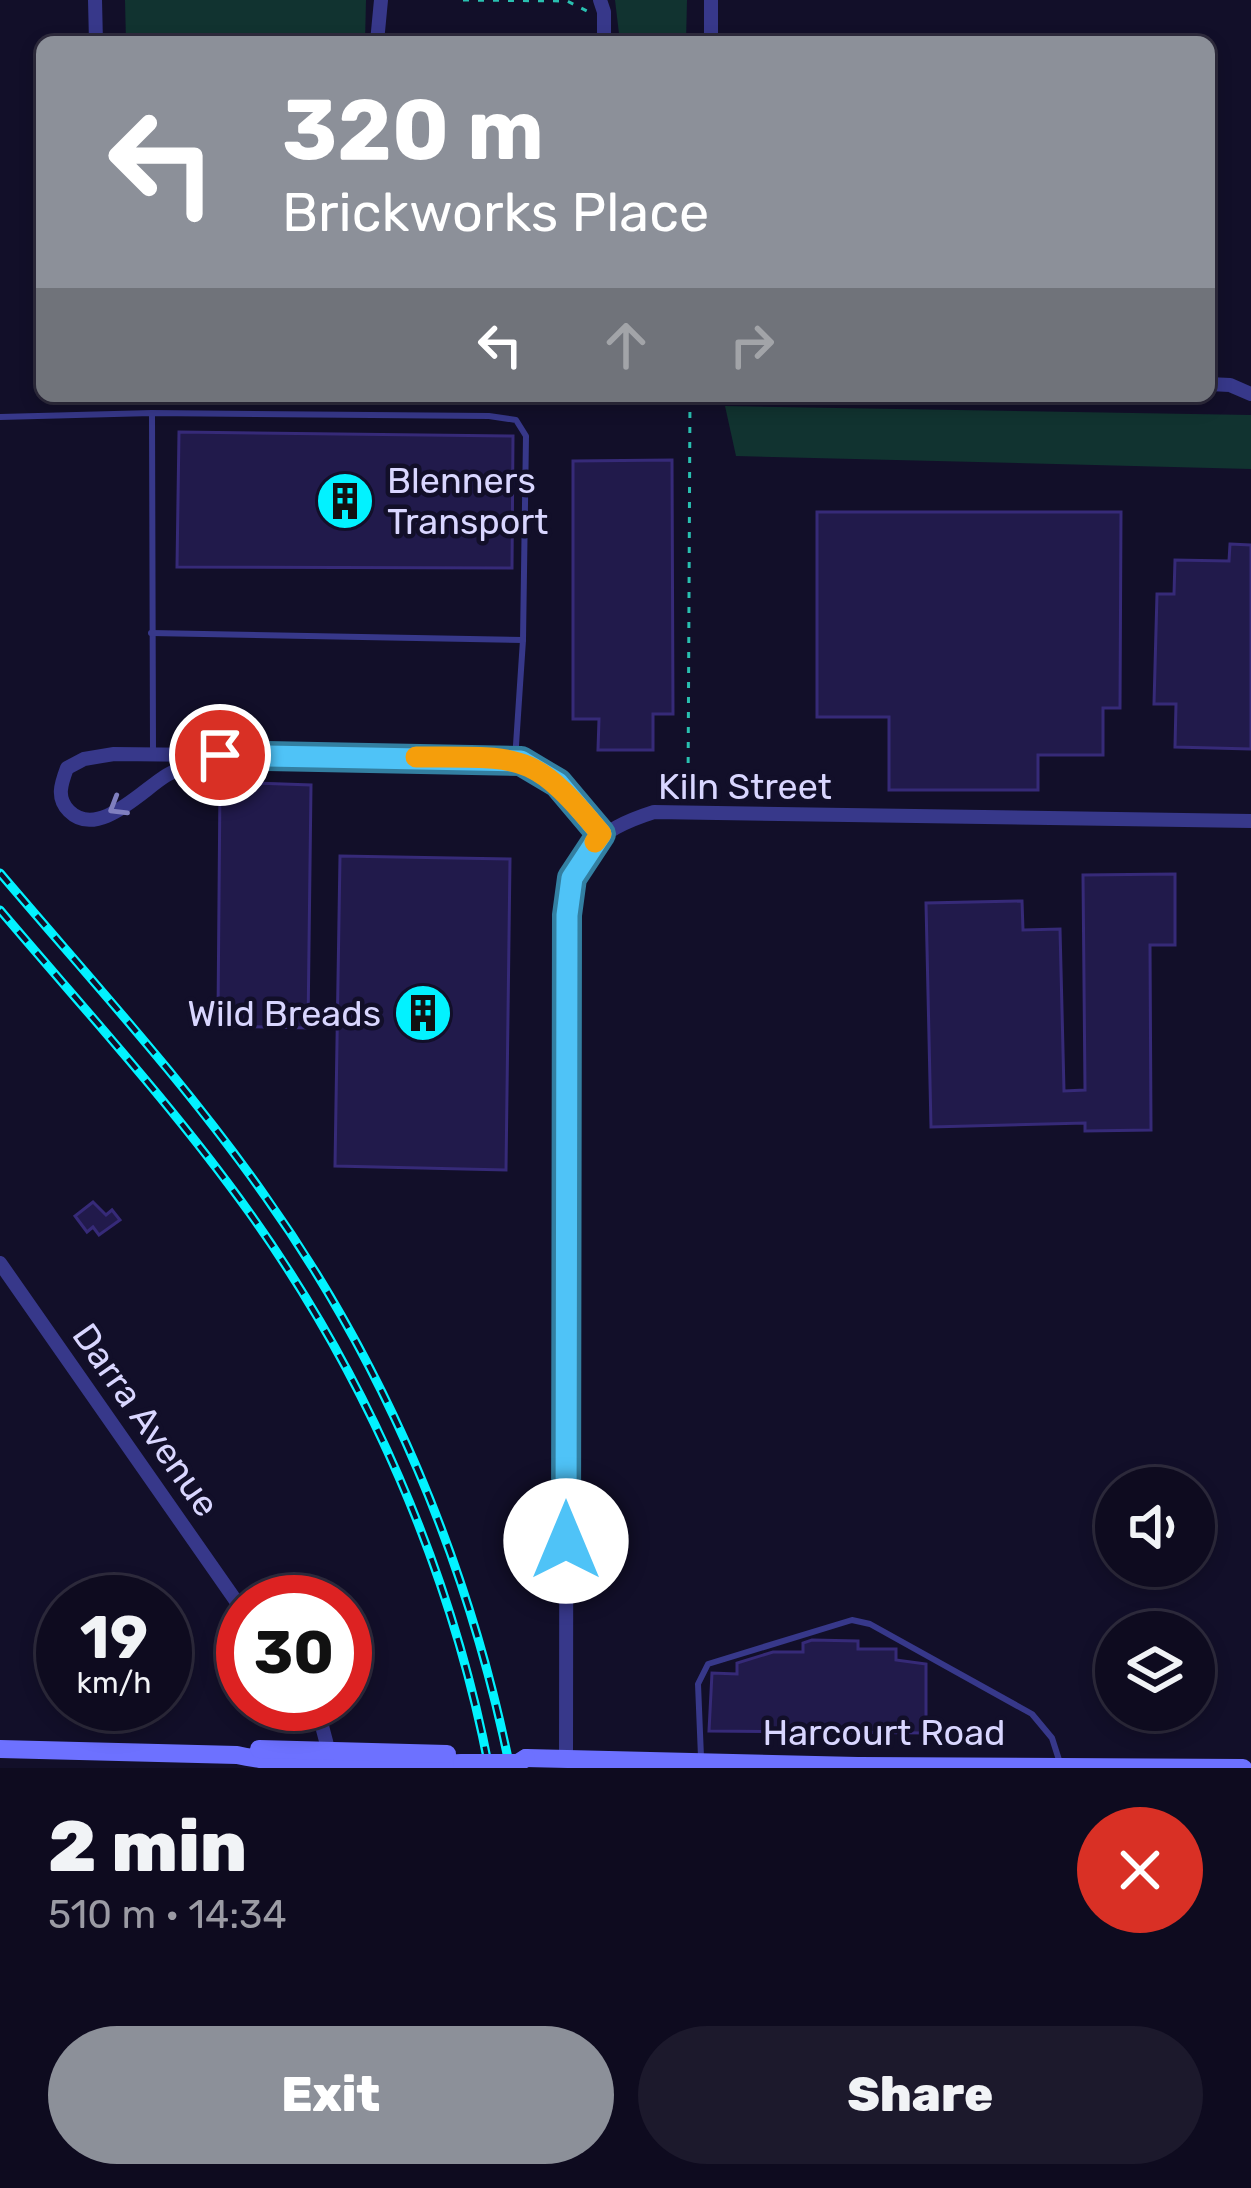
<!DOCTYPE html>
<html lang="en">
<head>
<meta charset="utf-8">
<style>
	body { margin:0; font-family:Rubik,sans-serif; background:#1c192c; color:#f1f3f6; height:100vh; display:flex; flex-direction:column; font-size:45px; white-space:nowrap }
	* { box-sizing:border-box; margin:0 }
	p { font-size:39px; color:#9b9ba4 }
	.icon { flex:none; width:66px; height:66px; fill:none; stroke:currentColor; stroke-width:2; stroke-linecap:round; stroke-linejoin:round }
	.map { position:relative; height:1768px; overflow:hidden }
	.drawer { display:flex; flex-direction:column; background:#0e0b1f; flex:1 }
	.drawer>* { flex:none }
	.top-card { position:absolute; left:36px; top:36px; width:1179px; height:366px; border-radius:18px; box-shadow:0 6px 18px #0003,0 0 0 3px #2e2b3d; background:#8c9099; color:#fff; overflow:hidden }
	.controls { position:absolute; left:1095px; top:1467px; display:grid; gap:24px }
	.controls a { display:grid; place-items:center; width:120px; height:120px; border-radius:50%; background:#0e0b1f; box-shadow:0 6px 18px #0003,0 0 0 3px #2e2b3d; font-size:60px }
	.speed { position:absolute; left:36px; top:1575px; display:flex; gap:24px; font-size:60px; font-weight:700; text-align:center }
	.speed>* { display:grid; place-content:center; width:156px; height:156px; border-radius:50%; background:#0e0b1f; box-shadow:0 6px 18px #0003,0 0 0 3px #2e2b3d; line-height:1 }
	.speed small { font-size:30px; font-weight:400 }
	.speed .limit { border:18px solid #d22; background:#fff; color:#111 }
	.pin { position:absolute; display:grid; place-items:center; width:102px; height:102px; color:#fff; margin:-51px; border:6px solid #fff; border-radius:50%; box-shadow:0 3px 12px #0007 }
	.me { position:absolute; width:132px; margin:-66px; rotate:0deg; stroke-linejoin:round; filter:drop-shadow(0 0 9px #0008) }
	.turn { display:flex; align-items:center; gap:42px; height:252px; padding:0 48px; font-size:54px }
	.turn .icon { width:156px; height:156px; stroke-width:2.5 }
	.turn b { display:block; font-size:84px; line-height:102px }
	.lanes { display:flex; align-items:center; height:114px; padding:0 48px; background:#0003; justify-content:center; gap:60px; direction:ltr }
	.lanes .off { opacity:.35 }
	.round { display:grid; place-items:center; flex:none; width:126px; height:126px; border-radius:63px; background:#1c192c }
	.overview { display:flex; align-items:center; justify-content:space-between; height:204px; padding:0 48px }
	h1 { font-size:72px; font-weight:800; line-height:90px }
	.primary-button { display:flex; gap:24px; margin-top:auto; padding:24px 48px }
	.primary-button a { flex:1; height:138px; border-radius:72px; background:#8c9099; color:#fff; font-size:48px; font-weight:800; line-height:138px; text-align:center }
	.primary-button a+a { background:#1c192c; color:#f1f3f6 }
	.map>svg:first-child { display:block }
	.green { fill:#113330 }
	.building { fill:#211a4b; stroke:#362a78; stroke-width:3 }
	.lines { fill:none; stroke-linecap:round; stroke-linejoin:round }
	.path { stroke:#29c0b0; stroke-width:3; stroke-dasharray:6 9; stroke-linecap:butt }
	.lane { stroke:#37388a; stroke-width:6 }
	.street { stroke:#37388a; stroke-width:14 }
	.secondary { stroke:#6d71ff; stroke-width:18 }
	.rail-casing { stroke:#02f2ff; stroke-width:9 }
	.rail { stroke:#120f29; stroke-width:4.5; stroke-dasharray:14; stroke-linecap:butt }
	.secondary-bridge { stroke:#6d71ff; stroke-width:18 }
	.oneway { stroke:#807fbf }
	.route-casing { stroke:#337fa1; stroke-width:30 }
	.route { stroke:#4fc3f7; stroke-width:21 }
	.slow { stroke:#f59e0b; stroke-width:21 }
	.labels { text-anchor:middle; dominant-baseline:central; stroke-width:9; stroke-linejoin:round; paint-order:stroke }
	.poi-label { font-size:36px; fill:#d9d6ff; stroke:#120f29; text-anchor:start }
	.street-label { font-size:36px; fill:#d9d6ff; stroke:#120f29 }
</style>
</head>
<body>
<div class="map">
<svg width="1251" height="1768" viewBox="0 0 1251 1768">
	<rect width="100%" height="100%" fill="#120f29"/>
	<g class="green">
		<polygon points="125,0 366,0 365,42 126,42"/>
		<polygon points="615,0 687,0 686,42 620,42"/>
		<polygon points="725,406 1251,415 1251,469 736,456"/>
	</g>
	<g class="building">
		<polygon points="179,432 513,436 512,568 177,567"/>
		<polygon points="672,460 673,714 653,714 653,750 598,750 599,719 573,719 573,461"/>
		<polygon points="817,512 1121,512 1120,708 1103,708 1103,755 1038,755 1038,790 889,790 889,717 817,717"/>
		<polygon points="1230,544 1251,545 1251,749 1175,747 1176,704 1154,704 1157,594 1174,594 1175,560 1229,561"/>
		<polygon points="220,782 311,785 308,1028 225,1026 218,1015"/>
		<polygon points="340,856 510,859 506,1170 335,1166"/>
		<polygon points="1175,874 1175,945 1150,945 1151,1130 1085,1131 1085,1123 931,1127 926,903 1022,901 1023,930 1060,929 1064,1091 1085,1090 1083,875"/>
		<polygon points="93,1202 106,1215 112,1210 120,1220 99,1235 93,1227 87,1232 75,1216"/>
		<polygon points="812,1640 858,1641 858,1649 896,1649 896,1660 926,1664 926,1733 709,1731 712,1673 737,1674 737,1663 773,1652 803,1652 803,1643"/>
	</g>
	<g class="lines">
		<g class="path">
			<polyline points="463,0 567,1 587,11"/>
			<polyline points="675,796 688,795 690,396"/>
		</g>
		<g class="lane">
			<polyline points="152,413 153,751"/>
			<polyline points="0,417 152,413 489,416 516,420 526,436 523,640 515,760"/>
			<polyline points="151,633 523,640"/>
			<polyline points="701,1757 698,1684 708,1664 852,1620 870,1624 1032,1714 1052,1738 1060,1763"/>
		</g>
		<g class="street">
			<polyline points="95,0 96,42"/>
			<polyline points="600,0 604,12 604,42"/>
			<polyline points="377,42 381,0"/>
			<polyline points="711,42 711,0"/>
			<polyline points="1209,384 1230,385 1251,394"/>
			<path d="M220,755C203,761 183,766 167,775C143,789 98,840 69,811C56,798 61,784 67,768L84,759L114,754L502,758C549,766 572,798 601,834"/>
			<polyline points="0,1263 243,1611"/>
			<polyline points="309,1704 322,1726 331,1760"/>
			<path d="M566,1759L567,915C576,853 594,831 654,812L1251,821"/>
		</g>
		<g class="secondary">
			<path d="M0,1749L237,1755C297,1768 399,1767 462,1763"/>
			<polyline points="259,1749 447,1754"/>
			<polyline points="526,1758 858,1766 1243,1768"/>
		</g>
		<defs>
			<g id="rail">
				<path d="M0,873C90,979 185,1082 265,1196C386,1366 469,1564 510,1768"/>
				<path d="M0,910C84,1009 173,1106 249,1212C367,1377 451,1569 489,1768"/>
			</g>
		</defs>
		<use href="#rail" class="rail-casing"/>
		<use href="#rail" class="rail"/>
		<polyline class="secondary-bridge" points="462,1763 518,1763 526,1758"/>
	</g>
	<defs><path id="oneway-chevron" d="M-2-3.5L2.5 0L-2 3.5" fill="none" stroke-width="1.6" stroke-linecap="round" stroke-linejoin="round" transform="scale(3)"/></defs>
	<use class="oneway" href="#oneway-chevron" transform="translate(117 807) rotate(149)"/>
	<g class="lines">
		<defs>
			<polyline id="route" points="220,755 521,761 558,783 601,834 572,878 567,915 566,1541"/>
		</defs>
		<use href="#route" class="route-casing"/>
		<use href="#route" class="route"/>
		<path class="slow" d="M416,757C522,758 531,749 601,834L595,842"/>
	</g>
	<defs>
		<symbol id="building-disc" viewBox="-11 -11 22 22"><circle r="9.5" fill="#02f2ff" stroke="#120f29"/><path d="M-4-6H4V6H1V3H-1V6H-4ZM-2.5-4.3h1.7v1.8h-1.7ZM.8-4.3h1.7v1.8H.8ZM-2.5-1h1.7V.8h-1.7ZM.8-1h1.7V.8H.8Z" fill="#111"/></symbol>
	</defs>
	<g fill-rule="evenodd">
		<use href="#building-disc" x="312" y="468" width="66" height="66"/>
		<use href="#building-disc" x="390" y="980" width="66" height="66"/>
	</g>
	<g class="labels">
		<g class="poi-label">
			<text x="387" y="480">Blenners<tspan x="387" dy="41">Transport</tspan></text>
			<text x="381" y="1013" text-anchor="end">Wild Breads</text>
		</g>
		<g class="street-label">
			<text x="745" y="786">Kiln Street</text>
			<text transform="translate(146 1420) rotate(55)">Darra Avenue</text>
			<text x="884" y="1732">Harcourt Road</text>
		</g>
	</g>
</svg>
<div class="controls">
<a><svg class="icon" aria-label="sound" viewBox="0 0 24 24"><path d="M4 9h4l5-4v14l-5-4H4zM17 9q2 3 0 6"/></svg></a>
<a><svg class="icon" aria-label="layers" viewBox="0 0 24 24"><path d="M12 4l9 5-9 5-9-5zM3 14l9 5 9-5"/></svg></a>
</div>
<div class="speed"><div>19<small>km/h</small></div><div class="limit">30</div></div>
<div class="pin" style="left:220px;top:755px;background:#d93025"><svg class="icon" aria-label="arrive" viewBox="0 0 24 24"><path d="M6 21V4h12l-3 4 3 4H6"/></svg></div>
<svg class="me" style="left:566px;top:1541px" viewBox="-20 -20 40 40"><circle r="19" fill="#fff"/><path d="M0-13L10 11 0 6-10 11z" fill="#4fc3f7"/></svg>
<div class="top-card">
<div class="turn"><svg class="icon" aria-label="left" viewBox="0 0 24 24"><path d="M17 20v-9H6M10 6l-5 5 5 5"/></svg><div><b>320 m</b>Brickworks Place</div></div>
<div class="lanes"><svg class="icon" aria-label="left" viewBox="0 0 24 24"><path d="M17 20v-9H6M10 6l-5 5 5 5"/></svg><svg class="icon off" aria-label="ahead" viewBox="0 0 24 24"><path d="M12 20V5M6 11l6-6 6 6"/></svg><svg class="icon off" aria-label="right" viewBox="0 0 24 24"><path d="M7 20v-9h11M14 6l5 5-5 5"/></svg></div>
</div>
</div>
<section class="drawer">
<div class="overview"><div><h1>2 min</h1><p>510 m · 14:34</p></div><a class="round" style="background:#d93025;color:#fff"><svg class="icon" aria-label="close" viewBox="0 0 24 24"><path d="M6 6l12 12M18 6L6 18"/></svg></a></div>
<div class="primary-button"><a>Exit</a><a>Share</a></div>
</section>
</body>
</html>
